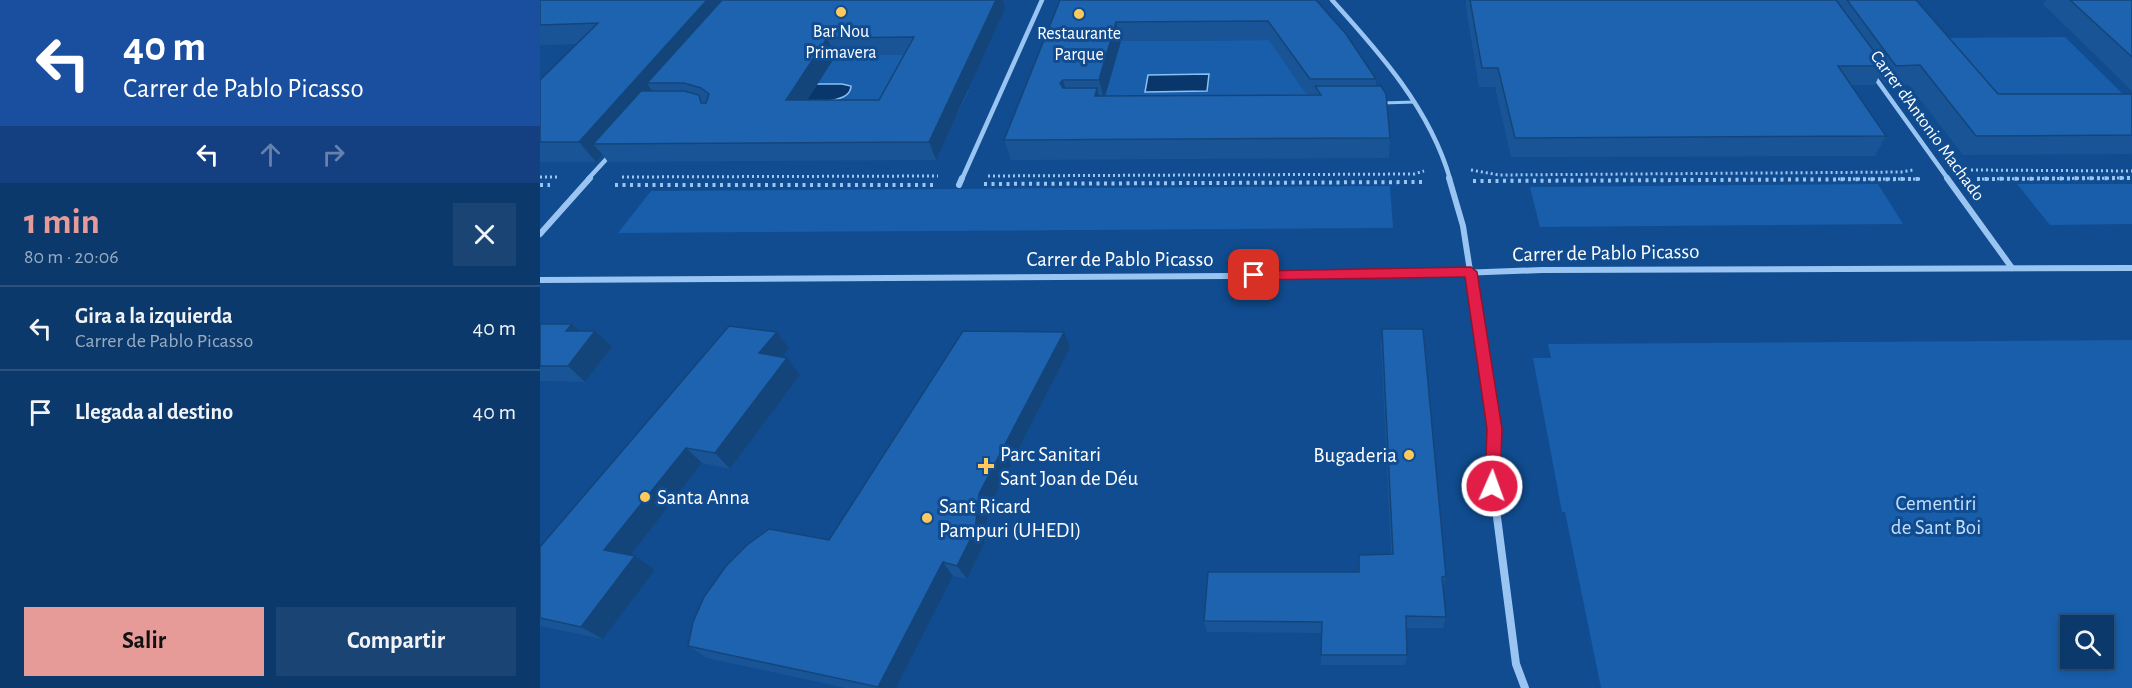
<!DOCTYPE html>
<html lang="es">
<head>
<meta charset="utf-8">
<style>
	body { margin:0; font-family:"Alegreya Sans",sans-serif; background:#1a4473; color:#f1f3f6; height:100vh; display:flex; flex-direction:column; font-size:22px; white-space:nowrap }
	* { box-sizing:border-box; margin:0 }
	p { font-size:20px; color:#9aacc1 }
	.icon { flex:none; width:33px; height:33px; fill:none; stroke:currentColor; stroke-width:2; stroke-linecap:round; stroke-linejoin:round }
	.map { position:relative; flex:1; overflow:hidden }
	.side { display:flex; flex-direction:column; background:#0c396b; width:540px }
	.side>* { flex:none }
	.banner { background:#1a4fa0; color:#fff; overflow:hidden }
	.controls { position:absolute; left:1520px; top:615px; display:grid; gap:12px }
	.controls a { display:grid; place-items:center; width:54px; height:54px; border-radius:0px; background:#0c396b; box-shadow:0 3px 9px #0003,0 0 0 2px #2c537e; font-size:30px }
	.pin { position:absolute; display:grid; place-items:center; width:51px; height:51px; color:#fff; margin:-26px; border-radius:12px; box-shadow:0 3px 9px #0006 }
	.me { position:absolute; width:66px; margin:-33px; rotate:2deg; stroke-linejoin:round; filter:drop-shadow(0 0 4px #0008) }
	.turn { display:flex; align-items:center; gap:21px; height:126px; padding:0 24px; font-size:27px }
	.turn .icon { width:78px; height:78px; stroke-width:2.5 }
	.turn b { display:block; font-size:42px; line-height:51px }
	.lanes { display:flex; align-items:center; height:57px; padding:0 24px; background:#0003; justify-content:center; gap:30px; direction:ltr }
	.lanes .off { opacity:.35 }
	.round { display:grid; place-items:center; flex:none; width:63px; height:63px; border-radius:0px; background:#1a4473 }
	.head { display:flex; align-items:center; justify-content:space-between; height:102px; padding:0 24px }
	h1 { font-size:36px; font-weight:700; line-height:45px; color:#e69b98 }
	.button { display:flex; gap:12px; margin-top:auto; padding:12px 24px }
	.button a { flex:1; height:69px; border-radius:0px; background:#e69b98; color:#111; font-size:24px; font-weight:700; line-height:69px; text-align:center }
	.button a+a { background:#1a4473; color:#f1f3f6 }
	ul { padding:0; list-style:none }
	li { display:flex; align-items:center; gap:18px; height:84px; padding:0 24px; border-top:2px solid #2c537e }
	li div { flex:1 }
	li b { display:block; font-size:22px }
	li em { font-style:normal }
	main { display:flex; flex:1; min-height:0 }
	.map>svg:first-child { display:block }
	.green { fill:#185eaa; fill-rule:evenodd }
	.water { fill:#09366b; stroke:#8bc0f6; stroke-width:1.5 }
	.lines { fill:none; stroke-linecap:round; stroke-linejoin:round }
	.path-far1 { stroke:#9ac5f3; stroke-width:3; stroke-dasharray:2 3; stroke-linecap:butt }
	.path { stroke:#9ac5f3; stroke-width:4; stroke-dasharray:3 4.5; stroke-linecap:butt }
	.lane { stroke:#9ac5f3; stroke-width:3 }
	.street-far2 { stroke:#9ac5f3; stroke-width:4.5 }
	.street-far1 { stroke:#9ac5f3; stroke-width:6 }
	.street { stroke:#9ac5f3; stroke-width:8 }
	.wall { fill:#195596; fill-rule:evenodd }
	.shaded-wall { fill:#14457a }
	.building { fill:#1d63af; stroke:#14457a; stroke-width:1.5; fill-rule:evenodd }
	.route { fill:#e11d48; stroke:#92132f; stroke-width:1.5 }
	.poi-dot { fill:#ffca5b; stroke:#104c8f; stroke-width:2 }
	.labels { text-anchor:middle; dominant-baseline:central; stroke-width:6; stroke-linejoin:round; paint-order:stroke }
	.far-poi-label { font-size:18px; fill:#fff; stroke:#104c8f }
	.far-street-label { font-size:18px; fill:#fff; stroke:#104c8f }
	.street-label { font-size:21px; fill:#fff; stroke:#104c8f }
	.poi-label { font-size:21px; fill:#fff; stroke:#104c8f; text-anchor:start }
	.park-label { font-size:21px; fill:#c1defd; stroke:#104c8f }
</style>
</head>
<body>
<main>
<section class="side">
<div class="banner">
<div class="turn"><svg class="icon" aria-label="left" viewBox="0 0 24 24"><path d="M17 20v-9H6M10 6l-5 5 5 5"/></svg><div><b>40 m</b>Carrer de Pablo Picasso</div></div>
<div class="lanes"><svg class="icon" aria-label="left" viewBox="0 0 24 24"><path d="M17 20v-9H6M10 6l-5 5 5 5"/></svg><svg class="icon off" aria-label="ahead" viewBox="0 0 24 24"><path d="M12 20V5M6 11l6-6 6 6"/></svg><svg class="icon off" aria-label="right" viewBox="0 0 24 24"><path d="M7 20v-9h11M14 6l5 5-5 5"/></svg></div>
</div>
<div class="head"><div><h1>1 min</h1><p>80 m · 20:06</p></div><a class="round"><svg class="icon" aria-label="close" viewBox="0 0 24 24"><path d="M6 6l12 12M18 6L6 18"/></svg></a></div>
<ul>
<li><svg class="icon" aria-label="left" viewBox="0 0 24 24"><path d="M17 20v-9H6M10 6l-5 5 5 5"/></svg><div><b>Gira a la izquierda</b><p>Carrer de Pablo Picasso</p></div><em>40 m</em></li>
<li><svg class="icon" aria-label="arrive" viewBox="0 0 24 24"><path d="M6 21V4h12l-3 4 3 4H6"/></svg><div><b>Llegada al destino</b></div><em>40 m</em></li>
</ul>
<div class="button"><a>Salir</a><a>Compartir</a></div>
</section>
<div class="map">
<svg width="1592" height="688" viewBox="0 0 1592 688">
	<rect width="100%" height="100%" fill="#104c8f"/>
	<g class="green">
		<polygon points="1525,37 1592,103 1457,114 1392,38"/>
		<polygon points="730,40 762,88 829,88 844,114 488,116 567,89 581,41"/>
		<polygon points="262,42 388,42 362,90 429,90 416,117 160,91"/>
		<polygon points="1338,184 1363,224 1000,227 990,187"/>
		<polygon points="1477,184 1592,184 1592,224 1510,225"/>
		<polygon points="850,186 853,228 78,233 111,191"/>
		<path d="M1592,340V688H1061L1025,512H1022L993,358H1011L1008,344ZM1530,626H1563V658H1530Z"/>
	</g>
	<g class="water">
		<polygon points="608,75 669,74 667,91 605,92"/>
		<path d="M254,84H302L311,86C311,107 258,101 242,102Z"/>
	</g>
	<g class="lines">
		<g class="path-far1">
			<polyline points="931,170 959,175 1361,172 1373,170"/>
			<polyline points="1431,170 1592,171"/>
			<polyline points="448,176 874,174 884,171"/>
			<polyline points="0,177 19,177"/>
			<polyline points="82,177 398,176"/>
			<polyline points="1298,179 1381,179"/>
			<polyline points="1437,179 1592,178"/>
		</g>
		<g class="path">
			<polyline points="1437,179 1592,178"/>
			<polyline points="933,181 1381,179"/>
			<polyline points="444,184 886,182"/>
			<polyline points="0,185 10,185"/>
			<polyline points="75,185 397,185"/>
		</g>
		<polyline class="lane" points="842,103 875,102"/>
		<g class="street-far2">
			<path d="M792,0C840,53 890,109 910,179"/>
			<polyline points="1334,76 1408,179"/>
			<polyline points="48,179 71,154"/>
			<polyline points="422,179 502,0"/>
		</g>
		<g class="street-far1">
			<polyline points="909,178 923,226 951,405"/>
			<polyline points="1407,178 1472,268"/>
			<polyline points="419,185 422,178"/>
			<polyline points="0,234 50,178"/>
			<polyline points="0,280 867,275 1002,270 1592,268"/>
		</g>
		<polyline class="street" points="951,403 955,429 953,486 976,664 985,688"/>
	</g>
	<g class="wall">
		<path d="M0,0L181,2L465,9L396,160L68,162L62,154L56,162H0V80L37,44L0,45ZM296,55H364L339,100H267Z"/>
		<path d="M520,0H776L836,79V86L850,138L849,158L471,160L464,140ZM729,40L767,95L565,96L581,41Z"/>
		<polygon points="926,0 1376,0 1458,94 1592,94 1592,154 1423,155 1369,85 1346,85 1339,76 1335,85 1311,85 1346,136 1335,156 971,157 955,87 939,87 926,7"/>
		<polygon points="1506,0 1592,0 1592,91 1503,4"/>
		<polygon points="0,324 39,331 72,347 45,382 0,381"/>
		<polygon points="842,329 906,576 903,588 906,617 903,628 866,628 867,655 865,665 781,665 781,633 667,632 664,621 818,572 819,555 851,554 841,344"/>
		<polygon points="237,332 249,348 242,357 247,358 260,375 190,469 162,463 91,555 115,570 63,639 0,626 0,547"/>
		<polygon points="530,348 448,509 444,544 427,579 413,576 356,688 306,688 167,658 148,646 289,540"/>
	</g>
	<g class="shaded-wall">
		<polygon points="167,0 180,0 186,11 107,83 114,94 53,144 62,154 56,162 39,142"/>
		<polygon points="456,0 463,0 465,9 396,160 389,142"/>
		<polygon points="576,22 581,41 564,100 559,80"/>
		<polygon points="287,38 296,55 256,118 246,100"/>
		<polygon points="523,80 529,100 520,83"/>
		<polygon points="557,88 562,108 555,96"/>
		<polygon points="32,324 48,340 26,331"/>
		<polygon points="55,331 72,347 45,382 28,366"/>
		<polygon points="237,332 249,348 233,369 219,353"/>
		<polygon points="524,332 530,348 448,509 444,544 427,579 417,566 439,494"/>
		<polygon points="247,358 260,375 190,469 175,453"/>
		<polygon points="146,448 162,463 84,564 64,550"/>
		<polygon points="95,556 115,570 63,639 41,627"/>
		<polygon points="403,562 413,576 356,688 339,688 338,687"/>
	</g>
	<g class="building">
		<polygon points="0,0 167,0 39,142 0,142 0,80 58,23 0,25"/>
		<path d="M182,0H456L389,142L53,144L101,91H144L159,95L161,103H166L169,94L161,88L144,83H107ZM374,37L339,100H246L287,38Z"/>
		<polygon points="520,0 776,0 806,34 836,79 770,79 728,21 576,22 559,80 523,80 520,83 523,88 557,88 555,96 781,95 775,86 841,86 846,94 850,138 464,140"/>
		<polygon points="930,0 1296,0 1345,66 1298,66 1346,136 975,138 958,68 942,68"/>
		<polygon points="1307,0 1376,0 1458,94 1592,94 1592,135 1436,136 1380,65 1356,66"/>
		<polygon points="1530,0 1592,0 1592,57"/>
		<polygon points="0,324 32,324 26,331 55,331 28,366 0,366"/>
		<polygon points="189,326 237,332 219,353 247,358 175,453 146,448 64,550 95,556 41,627 0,618 0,547"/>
		<polygon points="842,329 883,329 906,576 902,577 906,617 866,616 867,655 781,655 782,622 664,621 668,572 819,572 819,555 853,554"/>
		<polygon points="423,331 524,332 439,494 435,530 417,566 403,562 338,687 148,646 153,622 164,597 186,566 207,545 229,529 289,540"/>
	</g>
	<polygon class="route" points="931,267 937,272 962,429 960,486 958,491 952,493 947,491 945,486 947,429 925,277 714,280 708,275 714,271"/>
	<g class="poi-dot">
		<circle cx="301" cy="12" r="6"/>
		<circle cx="539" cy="14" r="6"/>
		<circle cx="869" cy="455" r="6"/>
		<path d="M443 457h6v6h6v6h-6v6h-6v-6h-6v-6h6z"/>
		<circle cx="105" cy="497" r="6"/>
		<circle cx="387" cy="518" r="6"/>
	</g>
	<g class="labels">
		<g class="far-poi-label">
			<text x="301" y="32">Bar Nou<tspan x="301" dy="21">Primavera</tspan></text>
			<text x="539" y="34">Restaurante<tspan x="539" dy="21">Parque</tspan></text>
		</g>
		<g class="far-street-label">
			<text transform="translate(1387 126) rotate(54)">Carrer d'Antonio Machado</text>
		</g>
		<g class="street-label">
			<text transform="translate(1066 253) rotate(-1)">Carrer de Pablo Picasso</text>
			<text x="580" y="259">Carrer de Pablo Picasso</text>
		</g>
		<g class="poi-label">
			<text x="460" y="454">Parc Sanitari<tspan x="460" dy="24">Sant Joan de Déu</tspan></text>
			<text x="857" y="455" text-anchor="end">Bugaderia</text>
			<text x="117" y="497">Santa Anna</text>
			<text x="399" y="506">Sant Ricard<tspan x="399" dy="24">Pampuri (UHEDI)</tspan></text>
		</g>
		<g class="park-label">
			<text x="1396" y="503">Cementiri<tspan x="1396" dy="24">de Sant Boi</tspan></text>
		</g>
	</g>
</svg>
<div class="controls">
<a><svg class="icon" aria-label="search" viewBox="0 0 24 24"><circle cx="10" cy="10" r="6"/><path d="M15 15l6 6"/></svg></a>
</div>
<div class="pin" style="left:714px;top:275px;background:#d93025"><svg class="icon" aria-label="arrive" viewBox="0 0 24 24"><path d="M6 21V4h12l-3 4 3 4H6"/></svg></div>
<svg class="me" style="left:952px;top:486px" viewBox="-20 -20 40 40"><circle r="17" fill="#e11d48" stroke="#fff" stroke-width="3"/><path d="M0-11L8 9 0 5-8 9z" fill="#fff"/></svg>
</div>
</main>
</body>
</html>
